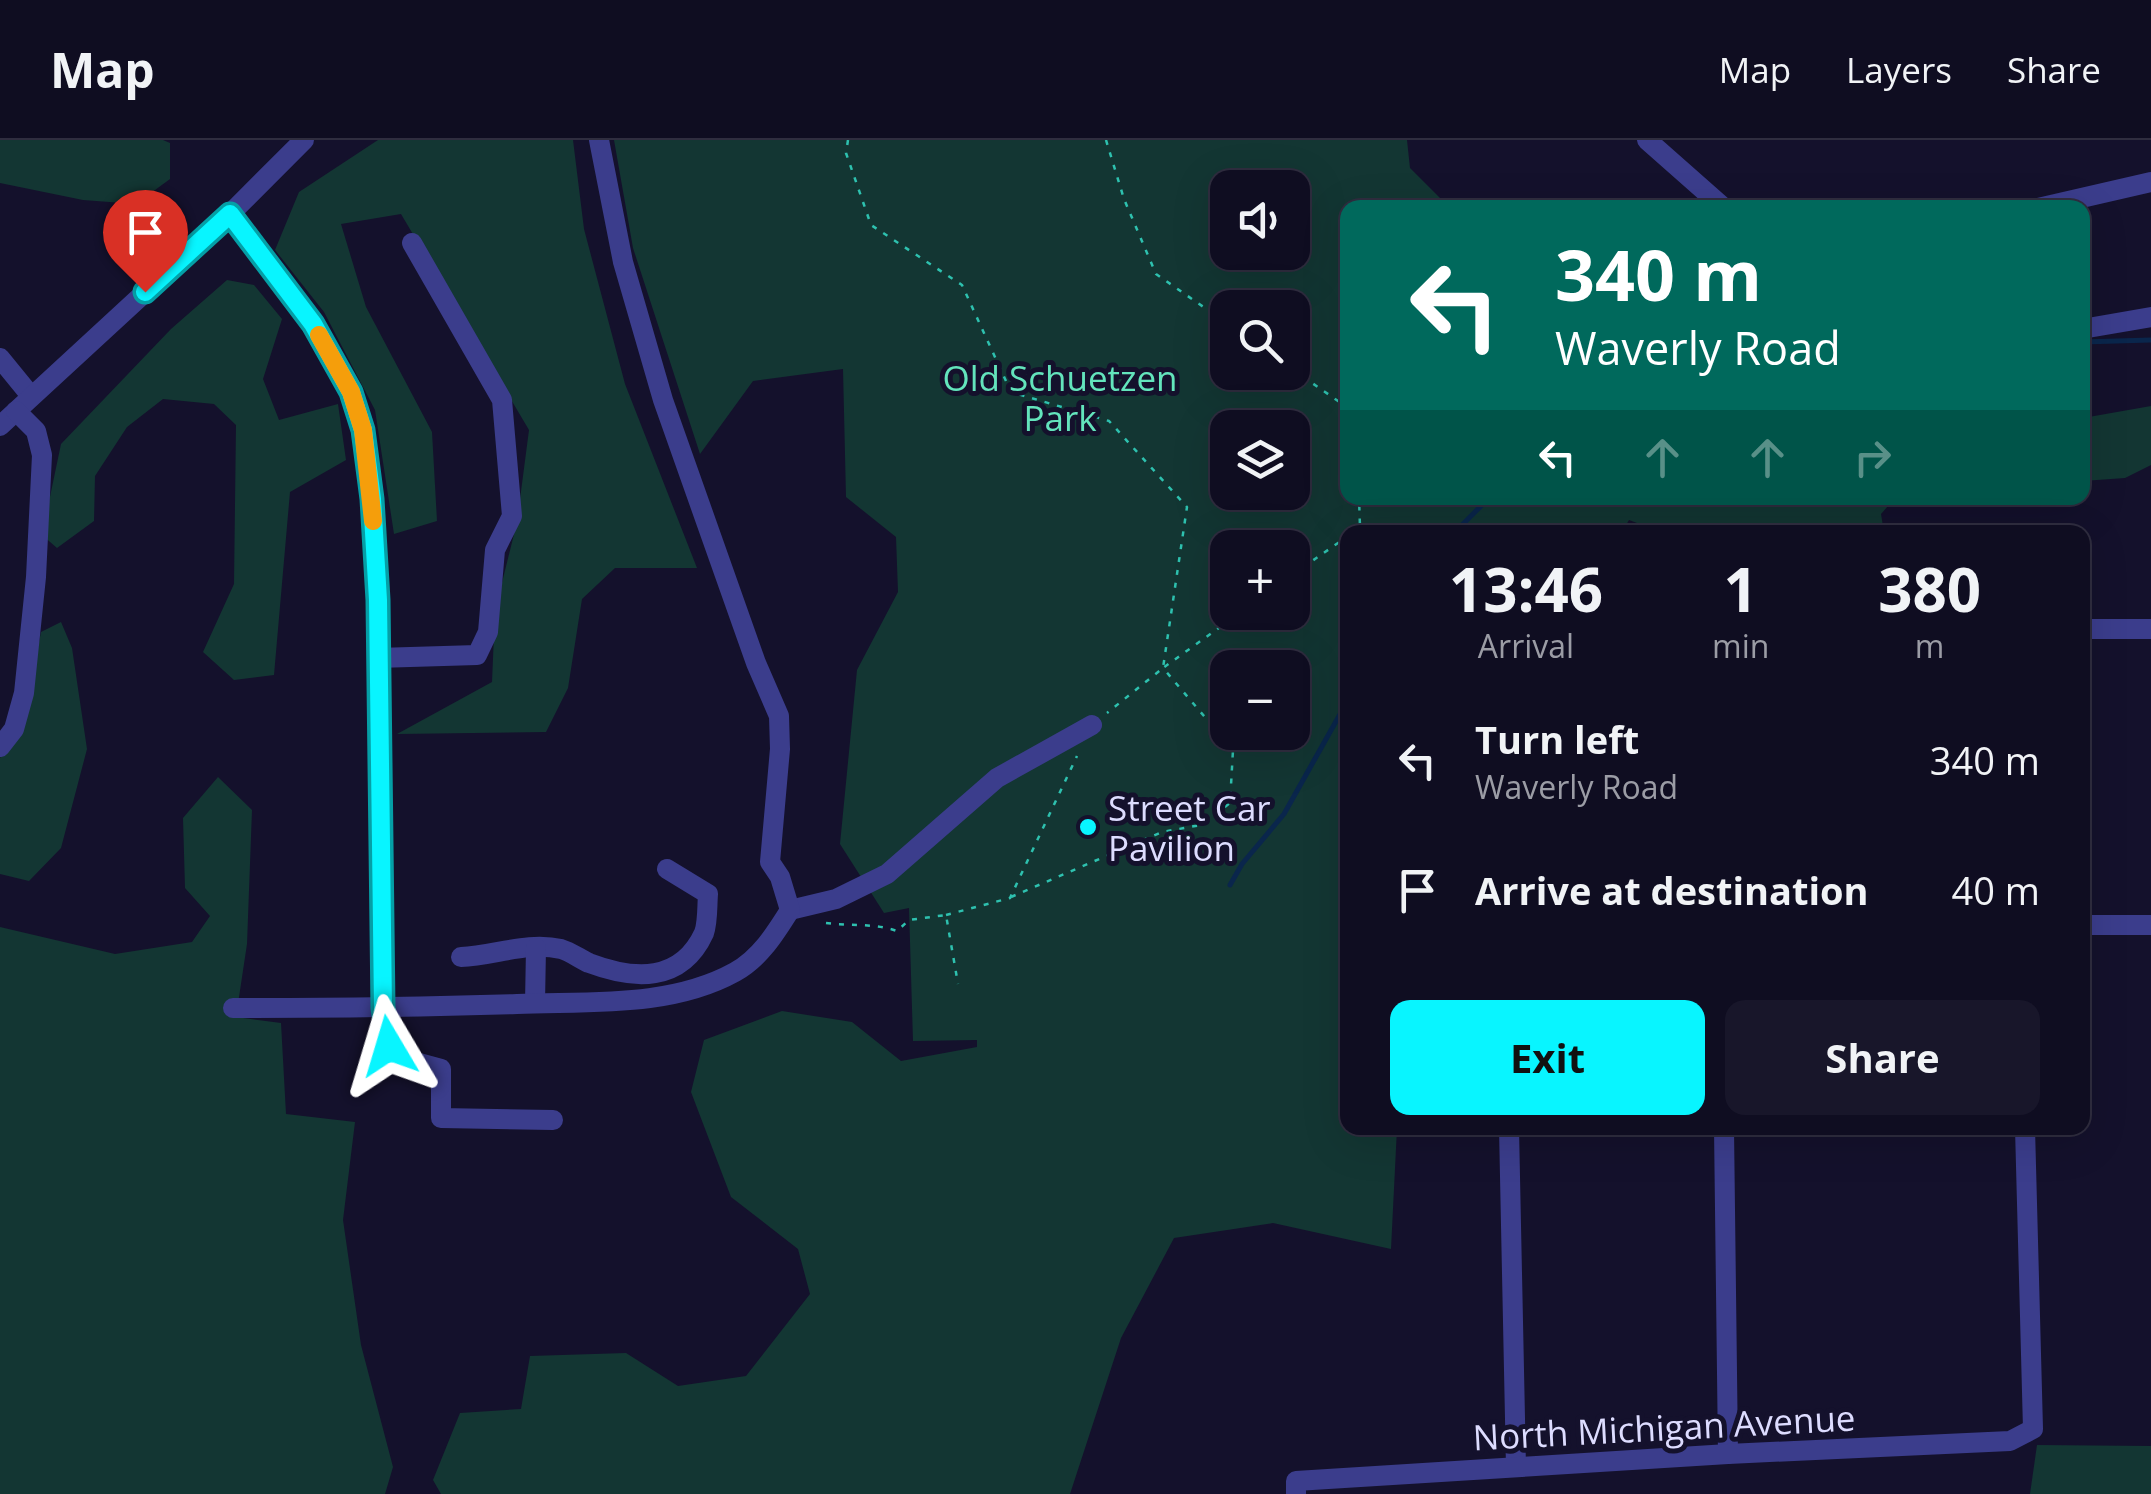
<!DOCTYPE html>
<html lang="en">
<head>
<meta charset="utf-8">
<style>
	body { margin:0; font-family:"Open Sans",sans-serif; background:#18162a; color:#f1f3f6; height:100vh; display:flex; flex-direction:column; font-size:38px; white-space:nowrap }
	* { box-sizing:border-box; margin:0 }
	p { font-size:32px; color:#9b9ca5 }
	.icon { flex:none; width:55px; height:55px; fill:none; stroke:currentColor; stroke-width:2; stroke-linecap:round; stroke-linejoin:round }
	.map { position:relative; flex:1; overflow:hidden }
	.details { position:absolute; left:1340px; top:385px; width:750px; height:610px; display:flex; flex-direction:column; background:#0f0d21; border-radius:20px; box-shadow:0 10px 40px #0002,0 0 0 2px #2f2d3f }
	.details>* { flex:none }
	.top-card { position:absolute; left:1340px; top:60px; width:750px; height:305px; border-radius:20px; box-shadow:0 10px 40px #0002,0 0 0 2px #2f2d3f; background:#00695c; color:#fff; overflow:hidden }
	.buttons { position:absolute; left:1210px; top:30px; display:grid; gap:20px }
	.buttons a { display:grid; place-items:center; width:100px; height:100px; border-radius:20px; background:#0f0d21; box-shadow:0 10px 40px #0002,0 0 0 2px #2f2d3f; font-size:50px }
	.pin { position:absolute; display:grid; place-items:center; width:85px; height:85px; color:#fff; margin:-102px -42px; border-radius:50% 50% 50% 0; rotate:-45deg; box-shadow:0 0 10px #0007 }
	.pin .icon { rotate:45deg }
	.me { position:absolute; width:110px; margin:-55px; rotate:353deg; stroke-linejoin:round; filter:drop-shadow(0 0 8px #0008) }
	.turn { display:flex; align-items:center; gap:35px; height:210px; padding:0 50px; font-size:45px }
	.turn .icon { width:130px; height:130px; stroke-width:2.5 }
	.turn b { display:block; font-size:70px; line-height:85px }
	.lanes { display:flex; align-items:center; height:95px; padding:0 50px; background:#0003; justify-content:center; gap:50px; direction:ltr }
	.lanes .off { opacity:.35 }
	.eta { display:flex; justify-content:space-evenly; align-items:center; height:170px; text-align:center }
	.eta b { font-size:60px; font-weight:700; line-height:70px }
	.primary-button { display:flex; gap:20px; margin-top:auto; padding:20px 50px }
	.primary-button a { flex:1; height:115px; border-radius:20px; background:#08f5ff; color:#111; font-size:40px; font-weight:700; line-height:115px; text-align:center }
	.primary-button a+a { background:#18162a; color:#f1f3f6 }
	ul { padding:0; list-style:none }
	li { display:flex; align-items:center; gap:30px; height:130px; padding:0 50px }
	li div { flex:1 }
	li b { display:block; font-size:38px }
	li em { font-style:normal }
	header { display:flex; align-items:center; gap:60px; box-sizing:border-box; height:140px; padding:0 50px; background:#0f0d21; border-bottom:2px solid #2f2d3f }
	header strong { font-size:48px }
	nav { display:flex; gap:55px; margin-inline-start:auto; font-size:35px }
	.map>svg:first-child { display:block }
	.green { fill:#133633; fill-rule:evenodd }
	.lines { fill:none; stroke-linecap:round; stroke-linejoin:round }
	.stream { stroke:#0a264c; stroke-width:5 }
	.path { stroke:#2ec1af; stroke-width:2.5; stroke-dasharray:5 8; stroke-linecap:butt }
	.minor { stroke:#3b3d8c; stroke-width:20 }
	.route-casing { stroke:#059fa6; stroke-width:25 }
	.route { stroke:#08f5ff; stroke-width:18 }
	.slow { stroke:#f59e0b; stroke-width:18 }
	.poi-dot { fill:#08f5ff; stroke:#14112c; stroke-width:4 }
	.labels { text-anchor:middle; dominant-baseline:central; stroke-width:10; stroke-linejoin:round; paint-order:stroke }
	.park-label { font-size:35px; fill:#63e4bc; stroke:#14112c }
	.poi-label { font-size:35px; fill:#dddcff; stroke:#14112c; text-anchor:start }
	.street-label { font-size:35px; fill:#dddcff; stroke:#14112c }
</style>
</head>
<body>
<header>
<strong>Map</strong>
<nav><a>Map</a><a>Layers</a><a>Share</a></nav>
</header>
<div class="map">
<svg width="2151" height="1354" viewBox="0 0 2151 1354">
	<rect width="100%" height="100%" fill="#14112c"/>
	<g class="green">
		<polygon points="0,0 163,0 170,3 170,39 136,64 83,60 0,43"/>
		<polygon points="378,0 573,0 584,89 625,244 697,428 615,428 582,459 568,548 546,592 397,594 492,542 495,471 517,382 529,290 401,74 341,84 366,167 432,292 437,381 394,394 375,270 324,172 275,110 299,52"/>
		<path d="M614,0H1407L1410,28L1449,67L1348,68V358H1895L1881,374L1884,392H1661L1629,380L1622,392H1348V988H1397L1391,1109L1273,1083L1174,1098L1121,1198L1070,1354H441L433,1340L460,1273L521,1269L530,1216L626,1213L678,1246L746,1236L810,1154L798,1109L731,1057L691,952L704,900L782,871L852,882L901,921L977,907V900L913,901L909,768L884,773L840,704L857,530L898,452L896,397L846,357L843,229L753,241L700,314L633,108ZM1228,48H1292V112H1228ZM1228,168H1292V232H1228ZM1228,288H1292V352H1228ZM1228,408H1292V472H1228ZM1228,528H1292V592H1228Z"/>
		<polygon points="227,140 254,145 282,179 263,239 279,280 338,264 346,320 290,352 274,535 234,540 203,512 234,444 236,285 214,264 163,259 127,287 95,336 94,381 57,408 42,395 61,304 171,189"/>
		<polygon points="2151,266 2151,325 2125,338 2083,341 2083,278"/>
		<polygon points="61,482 72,508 87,609 61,708 29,741 0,734 0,618 24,581 41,492"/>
		<polygon points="218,637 252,670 247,804 236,877 281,883 286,974 355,982 343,1080 361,1205 393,1327 385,1354 0,1354 0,787 115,814 192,802 210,776 185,748 183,678"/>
		<polygon points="2037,1305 2151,1306 2151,1354 2030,1354"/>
	</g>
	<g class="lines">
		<g class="stream">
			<polyline points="2082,202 2151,200"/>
			<polyline points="1455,392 1489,358"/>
			<polyline points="1230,745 1242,724 1284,674 1348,560"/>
		</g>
		<g class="path">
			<polyline points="848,0 846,13 871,85 962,145 1011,252 1109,281 1187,367 1163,528 1107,573"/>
			<polyline points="1106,0 1124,59 1156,134 1228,184"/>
			<polyline points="1292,229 1348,268"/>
			<polyline points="1352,392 1360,387 1359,358"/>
			<polyline points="1292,435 1348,396"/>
			<polyline points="1011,757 1162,692 1201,685 1230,663 1233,610 1163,528 1241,472"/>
			<polyline points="946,775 1010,758 1077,616"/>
			<path d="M826,783C850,786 874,783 897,791L909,780L946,775L958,844"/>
		</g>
		<g class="minor">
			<polyline points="1647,0 1724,68"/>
			<polyline points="2038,68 2151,42"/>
			<polyline points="230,74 313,184 351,252 363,290 372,359 377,460 383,868 393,916 441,929 441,978 553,980"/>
			<polyline points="2082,189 2151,177"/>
			<polyline points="0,218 31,256"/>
			<polyline points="0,286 230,74 304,0"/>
			<polyline points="2082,489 2151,489"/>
			<polyline points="377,518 477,515 488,492 495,410 512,376 502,260 412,103"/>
			<polyline points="0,607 14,589 24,553 36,437 42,315 36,291 16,271"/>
			<polyline points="790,770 836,759 887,734 997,638 1092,585"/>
			<polyline points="2082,785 2151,785"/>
			<path d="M461,817C494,816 527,801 561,809C571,812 580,819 589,823C634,840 681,843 704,793C708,782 707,766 708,754L667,729"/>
			<polyline points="535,863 536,808"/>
			<path d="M233,868C328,868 422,867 517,864C588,861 670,868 735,832C760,818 775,794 790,770L780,737L770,722L780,609L779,576L756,523L663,260L623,122L599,0"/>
			<polyline points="1509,988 1516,1327"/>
			<polyline points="1724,988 1728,1314"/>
			<polyline points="1296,1354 1296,1341 1728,1314 2010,1301 2033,1289 2025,988"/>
		</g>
	</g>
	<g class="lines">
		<defs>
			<polyline id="route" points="145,152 230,74 313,184 351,252 363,290 372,359 378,460 383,868 389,906"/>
		</defs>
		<use href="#route" class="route-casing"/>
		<use href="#route" class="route"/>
		<polyline class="slow" points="319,195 351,252 363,290 373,381"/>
	</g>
	<circle class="poi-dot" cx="1088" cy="687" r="10"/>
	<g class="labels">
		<g class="park-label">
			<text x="1060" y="237">Old Schuetzen<tspan x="1060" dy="40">Park</tspan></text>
		</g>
		<g class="poi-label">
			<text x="1108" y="667">Street Car<tspan x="1108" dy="40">Pavilion</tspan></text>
		</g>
		<g class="street-label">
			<text transform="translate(1664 1287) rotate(-3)">North Michigan Avenue</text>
		</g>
	</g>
</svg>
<div class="buttons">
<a><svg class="icon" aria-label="sound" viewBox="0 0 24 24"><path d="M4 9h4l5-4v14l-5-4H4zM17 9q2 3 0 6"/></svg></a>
<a><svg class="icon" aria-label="search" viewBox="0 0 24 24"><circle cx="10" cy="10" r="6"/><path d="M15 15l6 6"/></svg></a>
<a><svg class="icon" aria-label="layers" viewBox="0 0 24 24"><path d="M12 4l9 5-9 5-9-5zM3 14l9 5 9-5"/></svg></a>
<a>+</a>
<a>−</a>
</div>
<div class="pin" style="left:145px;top:152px;background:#d93025"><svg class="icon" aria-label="arrive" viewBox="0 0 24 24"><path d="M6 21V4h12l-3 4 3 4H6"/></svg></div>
<svg class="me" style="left:389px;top:906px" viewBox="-20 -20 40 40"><path d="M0-17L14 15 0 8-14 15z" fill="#08f5ff" stroke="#fff" stroke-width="4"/></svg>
<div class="top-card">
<div class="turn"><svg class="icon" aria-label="left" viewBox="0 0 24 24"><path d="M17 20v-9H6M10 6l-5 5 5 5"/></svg><div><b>340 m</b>Waverly Road</div></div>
<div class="lanes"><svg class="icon" aria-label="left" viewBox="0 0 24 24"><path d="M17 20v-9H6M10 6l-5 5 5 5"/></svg><svg class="icon off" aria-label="ahead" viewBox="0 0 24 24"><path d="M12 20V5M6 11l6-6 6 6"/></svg><svg class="icon off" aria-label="ahead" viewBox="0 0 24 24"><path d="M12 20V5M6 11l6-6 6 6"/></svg><svg class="icon off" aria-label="right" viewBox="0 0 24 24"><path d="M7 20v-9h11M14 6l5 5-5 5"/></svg></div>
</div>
<section class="details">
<div class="eta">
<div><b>13:46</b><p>Arrival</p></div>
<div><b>1</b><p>min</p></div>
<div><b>380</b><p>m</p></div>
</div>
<ul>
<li><svg class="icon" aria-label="left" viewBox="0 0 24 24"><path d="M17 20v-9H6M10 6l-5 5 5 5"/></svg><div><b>Turn left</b><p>Waverly Road</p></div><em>340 m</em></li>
<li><svg class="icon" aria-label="arrive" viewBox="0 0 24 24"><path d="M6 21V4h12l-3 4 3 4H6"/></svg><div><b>Arrive at destination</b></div><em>40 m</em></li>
</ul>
<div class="primary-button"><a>Exit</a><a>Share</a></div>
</section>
</div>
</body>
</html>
